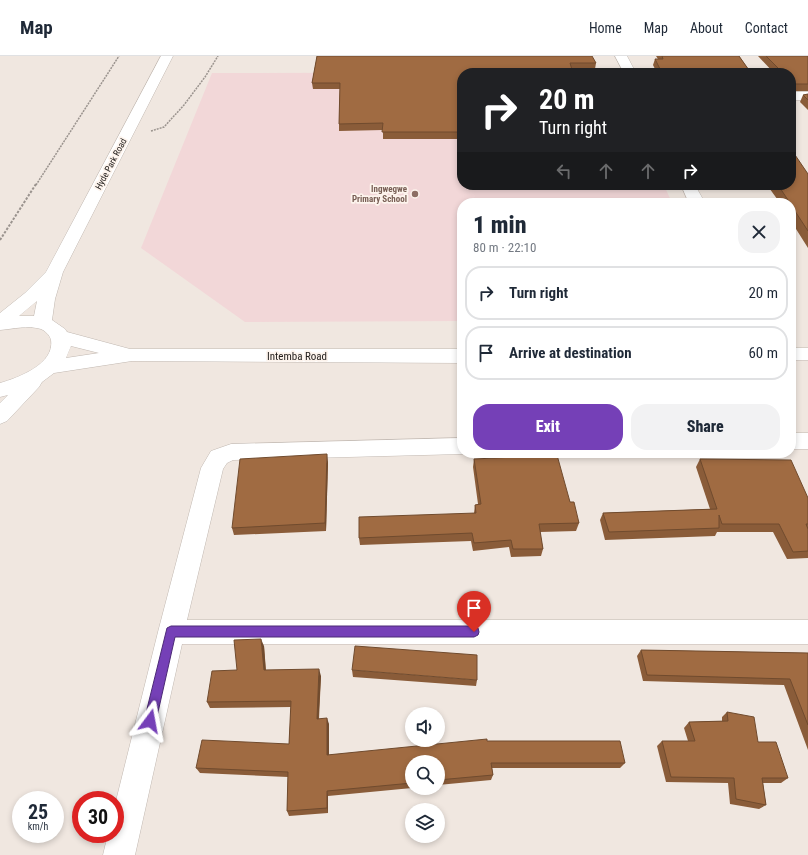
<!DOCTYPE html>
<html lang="en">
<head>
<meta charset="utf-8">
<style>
	body { margin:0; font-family:"Roboto Condensed",sans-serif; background:#f2f2f3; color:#1f2937; height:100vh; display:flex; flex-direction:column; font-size:15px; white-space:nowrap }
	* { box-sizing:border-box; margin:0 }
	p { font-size:13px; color:#747a83 }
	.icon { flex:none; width:22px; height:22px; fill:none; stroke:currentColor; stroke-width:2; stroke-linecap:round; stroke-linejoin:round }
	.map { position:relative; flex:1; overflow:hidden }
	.details { position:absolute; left:457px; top:142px; width:339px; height:260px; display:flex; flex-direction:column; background:#fff; border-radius:16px; box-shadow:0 2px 6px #0003 }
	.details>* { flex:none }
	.guide { position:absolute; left:457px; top:12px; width:339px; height:122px; border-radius:16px; box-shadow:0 2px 6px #0003; background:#202124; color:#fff; overflow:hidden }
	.buttons { position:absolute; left:405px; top:651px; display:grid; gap:8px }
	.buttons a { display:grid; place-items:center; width:40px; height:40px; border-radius:50%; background:#fff; box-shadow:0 2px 6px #0003; font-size:20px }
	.speed { position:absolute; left:12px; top:735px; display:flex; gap:8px; font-size:20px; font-weight:700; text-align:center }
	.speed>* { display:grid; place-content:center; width:52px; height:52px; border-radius:50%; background:#fff; box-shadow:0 2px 6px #0003; line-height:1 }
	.speed small { font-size:10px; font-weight:400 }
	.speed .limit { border:6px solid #d22; background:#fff; color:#111 }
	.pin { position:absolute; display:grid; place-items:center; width:34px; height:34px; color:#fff; margin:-41px -17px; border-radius:50% 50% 50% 0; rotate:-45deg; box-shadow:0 0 4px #0007 }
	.pin .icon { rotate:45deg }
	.me { position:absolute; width:44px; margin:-22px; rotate:13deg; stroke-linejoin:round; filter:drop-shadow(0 0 3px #0008) }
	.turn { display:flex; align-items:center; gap:14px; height:84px; padding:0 16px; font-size:18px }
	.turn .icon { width:52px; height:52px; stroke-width:2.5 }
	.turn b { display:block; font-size:28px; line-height:34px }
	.lanes { display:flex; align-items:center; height:38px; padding:0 16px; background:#0003; justify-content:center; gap:20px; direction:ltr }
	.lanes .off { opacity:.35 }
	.round { display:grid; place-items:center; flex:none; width:42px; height:42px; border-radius:16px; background:#f2f2f3 }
	.overview { display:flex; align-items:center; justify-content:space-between; height:68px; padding:0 16px }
	h1 { font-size:24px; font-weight:800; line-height:30px }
	.primary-button { display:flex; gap:8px; margin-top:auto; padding:8px 16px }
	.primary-button a { flex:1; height:46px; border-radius:16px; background:#7540b7; color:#fff; font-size:16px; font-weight:800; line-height:46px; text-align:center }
	.primary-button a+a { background:#f2f2f3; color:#1f2937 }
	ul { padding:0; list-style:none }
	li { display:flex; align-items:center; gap:12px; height:54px; margin:0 8px 6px; padding:0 8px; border:2px solid #e0e1e3; border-radius:16px }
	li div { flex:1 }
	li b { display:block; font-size:15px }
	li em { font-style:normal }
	header { display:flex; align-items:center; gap:24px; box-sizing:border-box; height:56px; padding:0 20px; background:#fff; border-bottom:1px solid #e0e1e3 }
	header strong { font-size:19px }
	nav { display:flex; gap:22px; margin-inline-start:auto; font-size:14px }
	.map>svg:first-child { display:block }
	.education { fill:#f2d7d8 }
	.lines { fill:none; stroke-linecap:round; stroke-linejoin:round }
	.minor-casing { stroke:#c1b8b1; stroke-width:1 }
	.path-far1 { stroke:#9a938e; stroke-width:1.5; stroke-dasharray:2 1; stroke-linecap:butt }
	.path { stroke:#9a938e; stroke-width:2; stroke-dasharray:2.5 1.5; stroke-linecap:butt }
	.minor { fill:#fff; fill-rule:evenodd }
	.wall { fill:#8a5c39 }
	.shaded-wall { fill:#704b2e }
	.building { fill:#a06b42; stroke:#704b2e }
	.route { fill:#7540b7; stroke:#4c2a77 }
	.education-dot { fill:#8d6e63; stroke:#fdf4ed; stroke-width:1.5 }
	.labels { text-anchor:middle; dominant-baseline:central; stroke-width:3.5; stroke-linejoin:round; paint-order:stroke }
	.far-street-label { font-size:9px; fill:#24201e; stroke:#fdf4ed }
	.far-education-label { font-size:9px; font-weight:bold; fill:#785e54; stroke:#fdf4ed; text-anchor:end }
	.street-label { font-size:11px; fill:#24201e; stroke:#fdf4ed }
</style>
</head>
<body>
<header>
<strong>Map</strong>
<nav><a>Home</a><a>Map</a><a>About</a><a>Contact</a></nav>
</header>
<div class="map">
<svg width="808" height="799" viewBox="0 0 808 799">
	<rect width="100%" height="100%" fill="#f0e7e0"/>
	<polygon class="education" points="612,16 462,17 462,129 664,129 672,147 462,147 462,265 245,266 141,192 212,17"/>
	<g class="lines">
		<defs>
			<g id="minor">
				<path d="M161,0H173L63,216L55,243L52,264L65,273L67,276L130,293H462V307L132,305L54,317L42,326L39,331L7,365L0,368V347L8,339L0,341V327C18,322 55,308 51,284C50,279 45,275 41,273C28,269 13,273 0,274V257L25,237L46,216ZM37,245L34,260H19ZM71,290L99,297L66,302Z"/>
				<polygon points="615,0 627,0 636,17 624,17"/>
				<rect x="791" y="36" width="17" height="8"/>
				<polygon points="681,129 695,129 705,147 689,147"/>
				<rect x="791" y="292" width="17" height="12"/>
				<rect x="791" y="377" width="17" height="16"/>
				<polygon points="462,382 462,397 466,397 462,398 233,404 227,407 223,413 187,564 808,564 808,588 182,588 135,799 103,799 108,778 115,778 115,749 158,576 201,412 211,395 231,388"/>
			</g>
		</defs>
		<use href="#minor" class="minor-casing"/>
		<g class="path-far1">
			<polyline points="151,75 164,71 184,49 205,21 218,0"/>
			<polyline points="36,129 119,0"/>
		</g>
		<polyline class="path" points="0,184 36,128"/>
		<use href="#minor" class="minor"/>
	</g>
	<g class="wall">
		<polygon points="317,0 596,7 595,13 462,17 462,83 383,83 383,74 339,75 339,68 340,33 313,33 312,27"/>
		<polygon points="656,0 739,0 751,17 657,17 653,9 655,3 658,3"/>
		<polygon points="758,0 808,0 808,35 791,35 791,17 774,17"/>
		<polygon points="808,38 808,54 800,46 803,39"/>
		<polygon points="808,118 808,192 791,165 791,147 780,147 767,129 791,129"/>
		<polygon points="474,403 570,446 579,467 576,475 540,476 543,493 541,500 511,501 509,491 473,495 471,485 360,489 359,482 474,457 475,449 478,448 473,411"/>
		<polygon points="700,403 808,442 808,502 787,503 773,476 717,476 715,480 605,484 600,464 603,457 710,453 696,411"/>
		<polygon points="328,406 326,475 234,479 232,472"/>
		<polygon points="264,590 266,614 321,620 319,663 329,668 329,699 487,685 625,707 620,712 492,712 493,719 491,724 438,729 438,706 412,706 412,732 328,740 328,757 289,760 287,755 288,721 200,717 196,712 289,688 291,651 210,652 207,646 237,614"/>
		<polygon points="641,594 808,597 808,694 784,629 643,625 637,600"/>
		<polygon points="352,614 477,624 476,630 353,621"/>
		<polygon points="727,656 758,686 788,722 781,727 763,727 766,749 759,753 730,748 728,727 666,726 657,690 662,685 688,685 684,672 689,666 722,665 722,661"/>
	</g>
	<g class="shaded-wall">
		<polygon points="327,398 328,406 326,475 325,467"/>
		<polygon points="261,583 264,590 266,620 264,614"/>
		<polygon points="319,613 321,620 318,669 317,663"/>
		<polygon points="327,662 329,668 329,705 327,699"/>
		<polygon points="327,735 328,740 328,757 327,752"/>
	</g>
	<g class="building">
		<polygon points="317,0 592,0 596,7 570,7 573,17 462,17 462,76 382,76 383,67 339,68 340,27 312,27"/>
		<polygon points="662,0 739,0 751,17 662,17 655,3 663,3"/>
		<polygon points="766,0 808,0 808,28 793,28 791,26 791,17 783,17"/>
		<polygon points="808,38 808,44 803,39"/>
		<polygon points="791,93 808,118 808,175 791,149 791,147 790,147 778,129 791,129"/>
		<polygon points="327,398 325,467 232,472 240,403"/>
		<polygon points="557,399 570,446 574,446 579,467 539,468 543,493 513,493 511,484 474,487 472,477 359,482 359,461 476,457 475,449 481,448 474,403"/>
		<polygon points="700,403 791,404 808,442 808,468 806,468 808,473 808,495 793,496 779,468 722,468 719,459 719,472 609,476 603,457 717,453"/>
		<polygon points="261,583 264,614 319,613 317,663 327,662 327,699 487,683 487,685 620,685 625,707 491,707 493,719 438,724 438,706 412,706 412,727 327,735 327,752 287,755 288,716 196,712 202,684 289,688 291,645 207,646 212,615 237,614 234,584"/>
		<polygon points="355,590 477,599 477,624 352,614"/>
		<polygon points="641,594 808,597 808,669 790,623 647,619"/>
		<polygon points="727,656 754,661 758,686 776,686 788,722 762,722 766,749 736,743 734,722 671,721 662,685 695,685 689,666 728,665"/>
	</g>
	<polygon class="route" points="171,570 474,570 478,572 479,576 478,579 474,581 175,581 156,665 155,669 150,671 146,669 144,665 166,576 167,572"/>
	<circle class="education-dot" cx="415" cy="138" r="4"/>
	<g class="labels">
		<g class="far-street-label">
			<text transform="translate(111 108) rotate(-62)">Hyde Park Road</text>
		</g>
		<g class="far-education-label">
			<text x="407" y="133">Ingwegwe<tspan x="407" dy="10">Primary School</tspan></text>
		</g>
		<g class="street-label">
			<text x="297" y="300">Intemba Road</text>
		</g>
	</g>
</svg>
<div class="buttons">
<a><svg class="icon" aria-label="sound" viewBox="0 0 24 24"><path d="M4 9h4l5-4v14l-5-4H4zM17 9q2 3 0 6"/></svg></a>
<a><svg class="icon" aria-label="search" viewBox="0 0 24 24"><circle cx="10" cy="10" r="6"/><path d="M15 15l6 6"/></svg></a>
<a><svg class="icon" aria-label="layers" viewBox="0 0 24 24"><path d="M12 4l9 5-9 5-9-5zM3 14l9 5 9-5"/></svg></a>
</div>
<div class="speed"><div>25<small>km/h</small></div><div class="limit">30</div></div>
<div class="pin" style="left:474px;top:576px;background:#d93025"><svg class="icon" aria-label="arrive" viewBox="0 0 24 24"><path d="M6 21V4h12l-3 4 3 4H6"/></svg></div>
<svg class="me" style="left:150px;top:665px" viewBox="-20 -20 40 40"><path d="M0-17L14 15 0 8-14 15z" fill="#7540b7" stroke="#fff" stroke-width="4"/></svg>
<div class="guide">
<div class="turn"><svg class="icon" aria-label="right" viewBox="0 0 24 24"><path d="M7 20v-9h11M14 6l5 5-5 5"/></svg><div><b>20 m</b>Turn right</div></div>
<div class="lanes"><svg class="icon off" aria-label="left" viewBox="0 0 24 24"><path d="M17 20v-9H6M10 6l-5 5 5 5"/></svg><svg class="icon off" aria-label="ahead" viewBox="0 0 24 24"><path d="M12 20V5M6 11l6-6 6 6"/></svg><svg class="icon off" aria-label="ahead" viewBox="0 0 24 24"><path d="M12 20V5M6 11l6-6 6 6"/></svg><svg class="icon" aria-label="right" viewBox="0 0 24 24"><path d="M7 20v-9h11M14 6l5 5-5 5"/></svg></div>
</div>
<section class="details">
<div class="overview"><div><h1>1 min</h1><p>80 m · 22:10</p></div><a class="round"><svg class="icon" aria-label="close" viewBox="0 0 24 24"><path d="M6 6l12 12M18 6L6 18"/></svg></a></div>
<ul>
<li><svg class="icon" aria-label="right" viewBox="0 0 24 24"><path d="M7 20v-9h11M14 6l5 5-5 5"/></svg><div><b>Turn right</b></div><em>20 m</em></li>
<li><svg class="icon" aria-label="arrive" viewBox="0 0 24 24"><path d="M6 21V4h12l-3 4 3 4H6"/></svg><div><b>Arrive at destination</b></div><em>60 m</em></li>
</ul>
<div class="primary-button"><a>Exit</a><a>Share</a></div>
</section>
</div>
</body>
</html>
